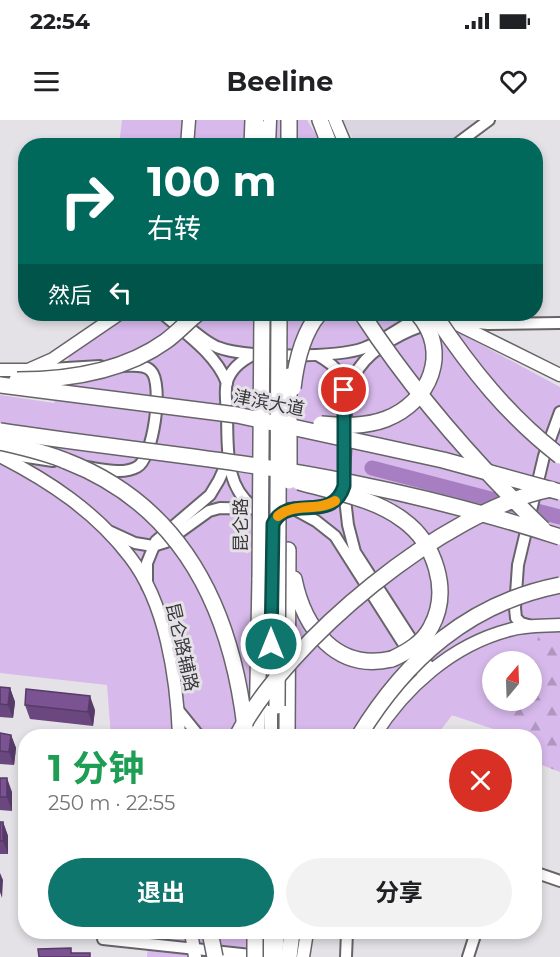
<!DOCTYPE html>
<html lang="zh">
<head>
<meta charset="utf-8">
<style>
	body { margin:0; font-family:Montserrat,"Noto Sans SC",sans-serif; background:#f2f2f2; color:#202124; height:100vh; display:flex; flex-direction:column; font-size:22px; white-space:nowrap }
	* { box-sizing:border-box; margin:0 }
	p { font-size:20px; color:#757577 }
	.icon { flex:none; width:33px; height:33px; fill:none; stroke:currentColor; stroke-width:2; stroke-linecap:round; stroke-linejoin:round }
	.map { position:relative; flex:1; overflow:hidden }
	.sheet { position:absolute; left:18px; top:609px; width:524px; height:210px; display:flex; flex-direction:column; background:#fff; border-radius:24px; box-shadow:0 3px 9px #0003 }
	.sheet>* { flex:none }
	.top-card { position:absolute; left:18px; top:18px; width:525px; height:183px; border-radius:24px; box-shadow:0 3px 9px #0003; background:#00695c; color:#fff; overflow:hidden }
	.needle { width:39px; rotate:19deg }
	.controls { position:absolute; left:482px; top:531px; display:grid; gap:12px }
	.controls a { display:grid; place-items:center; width:60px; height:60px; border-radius:50%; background:#fff; box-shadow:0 3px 9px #0003; font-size:30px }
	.pin { position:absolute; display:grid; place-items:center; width:51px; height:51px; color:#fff; margin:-26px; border:3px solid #fff; border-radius:50%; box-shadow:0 2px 6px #0007 }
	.me { position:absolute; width:66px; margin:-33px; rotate:0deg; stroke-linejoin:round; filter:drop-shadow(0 0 4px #0008) }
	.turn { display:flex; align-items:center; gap:21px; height:126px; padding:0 30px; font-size:27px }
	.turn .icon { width:78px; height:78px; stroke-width:2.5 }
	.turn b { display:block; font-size:42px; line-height:51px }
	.then { display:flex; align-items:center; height:57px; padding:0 30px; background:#0003; gap:12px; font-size:22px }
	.round { display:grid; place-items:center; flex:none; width:63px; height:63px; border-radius:32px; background:#f2f2f2 }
	.headline { display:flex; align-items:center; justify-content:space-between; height:102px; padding:0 30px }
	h1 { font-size:36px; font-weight:700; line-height:45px; color:#1e9e55 }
	.action { display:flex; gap:12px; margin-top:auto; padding:12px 30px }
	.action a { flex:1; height:69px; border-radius:36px; background:#0f766e; color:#fff; font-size:24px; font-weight:700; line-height:69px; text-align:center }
	.action a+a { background:#f2f2f2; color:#202124 }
	.status { display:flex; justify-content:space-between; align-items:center; height:42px; padding:0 30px; background:#fff; direction:ltr }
	.status svg { height:16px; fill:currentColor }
	header { display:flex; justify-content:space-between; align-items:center; height:78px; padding:0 30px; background:#fff; font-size:27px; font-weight:700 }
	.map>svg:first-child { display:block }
	.built { fill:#dbd4e1 }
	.forest { fill:url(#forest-firs); fill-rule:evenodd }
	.green { fill:#d7b9eb }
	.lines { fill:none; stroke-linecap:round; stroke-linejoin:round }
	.river { stroke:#a77ec1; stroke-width:15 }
	.minor-casing { stroke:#676469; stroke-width:14 }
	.major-casing { stroke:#676469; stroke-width:15 }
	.highway-casing { stroke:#676469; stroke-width:18 }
	.minor { stroke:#fff; stroke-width:10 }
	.major { stroke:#fff; stroke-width:12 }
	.highway { stroke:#fff; stroke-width:15 }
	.highway-bridge-casing { stroke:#676469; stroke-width:18; stroke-linecap:butt }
	.highway-bridge { stroke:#fff; stroke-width:15 }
	.wall { fill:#6a477e }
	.shaded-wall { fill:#563a67 }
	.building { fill:#7b5393; stroke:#563a67; stroke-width:1.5 }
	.route-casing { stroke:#0a4d48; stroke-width:15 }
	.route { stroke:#0f766e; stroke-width:10 }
	.slow { stroke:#f59e0b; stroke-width:10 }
	.labels { text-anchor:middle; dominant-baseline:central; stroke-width:6; stroke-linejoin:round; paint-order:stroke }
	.street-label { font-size:18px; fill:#383739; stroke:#e5e2e7 }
</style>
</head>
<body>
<div class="status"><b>22:54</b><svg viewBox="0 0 49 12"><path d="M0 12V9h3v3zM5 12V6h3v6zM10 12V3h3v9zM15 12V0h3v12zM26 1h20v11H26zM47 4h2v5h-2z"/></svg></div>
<header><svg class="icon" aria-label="menu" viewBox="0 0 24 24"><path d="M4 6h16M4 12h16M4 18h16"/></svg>Beeline<svg class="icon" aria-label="heart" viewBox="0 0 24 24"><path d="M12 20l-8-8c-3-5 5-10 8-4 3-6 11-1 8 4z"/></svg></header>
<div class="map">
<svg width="560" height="837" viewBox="0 0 560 837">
	<defs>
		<pattern id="forest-firs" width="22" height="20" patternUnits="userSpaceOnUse" patternTransform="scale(1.5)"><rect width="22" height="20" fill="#d7b9eb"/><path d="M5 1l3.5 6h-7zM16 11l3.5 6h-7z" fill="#af97bf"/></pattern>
	</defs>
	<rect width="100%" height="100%" fill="#e5e2e7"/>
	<polygon class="built" points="343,0 484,0 447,26 357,25"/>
	<path class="forest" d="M539,515H560V652L534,642V616H505L506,613L452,595L436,616H386L407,589ZM492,542H531V580H492Z"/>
	<g class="green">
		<polygon points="122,0 307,0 322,25 119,26"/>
		<polygon points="102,194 424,194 560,267 560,515 539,515 530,541 492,542 492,580 517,581 506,613 452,595 436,616 111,616 107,565 0,553 0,275 54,283 70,235 100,212"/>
		<polygon points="149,812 313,812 309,837 147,837"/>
	</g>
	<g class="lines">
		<polyline class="river" points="372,348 560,397"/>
		<defs>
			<g id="minor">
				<polyline points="454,26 489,0"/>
				<path d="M163,194C185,213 216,234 227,263"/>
				<path d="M173,194C187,205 201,220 217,227C244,238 337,238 364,228C386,220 403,204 425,195"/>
				<polyline points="455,201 488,204 560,203"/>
				<path d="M255,234C242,240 231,248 227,262C224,272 227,285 227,295C228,327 224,368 255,388"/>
				<polyline points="34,250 100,246"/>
				<path d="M347,279C351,268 353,257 359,248C374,226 407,210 431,203"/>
				<polyline points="0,333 53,341"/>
				<path d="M86,347C101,349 123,355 137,347C153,339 164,264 151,251C145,244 133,246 124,246"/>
				<polyline points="344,370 348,405 355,432 431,550"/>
				<path d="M286,389C308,388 336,392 344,366C344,340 351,274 339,253C334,245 326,240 317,235"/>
				<polyline points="296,390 316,401 335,416 424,556"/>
				<polyline points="111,412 135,423 153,426 166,422 209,391 220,388 268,389"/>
				<polyline points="147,466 147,443 156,421 210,375 219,360 228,340"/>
				<polyline points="532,506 521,503 516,498 515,488 518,445 544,336 560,292"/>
				<polyline points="178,590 199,616"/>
				<polyline points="534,752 560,761"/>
				<polyline points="103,819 261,836"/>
				<polyline points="346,837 347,812"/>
				<polyline points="468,837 476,812"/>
			</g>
			<g id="major">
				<polyline points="335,0 346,26"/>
				<polyline points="187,26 189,0"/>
				<polyline points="269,26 270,0"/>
				<polyline points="446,194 451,201 560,255"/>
				<path d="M260,230C273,221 270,208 270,194"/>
				<polyline points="0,250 28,250 53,239 119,194"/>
				<path d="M0,336C49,361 96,392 130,437C166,483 177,559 179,616"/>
				<polyline points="275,400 281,393 293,389"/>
				<polyline points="271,616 271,576"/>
				<path d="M374,616C405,567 452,525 509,510C525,505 543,506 560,505"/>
				<polyline points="191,812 195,837"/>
				<polyline points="263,837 263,812"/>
				<polyline points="303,837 307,812"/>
			</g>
			<g id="highway">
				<polyline points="255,0 266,26"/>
				<polyline points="320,0 330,26"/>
				<polyline points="252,26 253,0"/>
				<polyline points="289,26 289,0"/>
				<path d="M294,459C304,508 336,552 392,539"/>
				<polyline points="257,616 260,458"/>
				<polyline points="287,616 288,430"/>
				<polyline points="275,837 276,812"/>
				<polyline points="289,837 292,812"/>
			</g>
		</defs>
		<use href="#minor" class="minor-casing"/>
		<use href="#major" class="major-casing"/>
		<use href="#highway" class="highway-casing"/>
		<use href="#minor" class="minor"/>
		<use href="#major" class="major"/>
		<use href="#highway" class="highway"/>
		<defs>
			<g id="highway-bridge">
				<path d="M362,194C413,272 476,344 543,409"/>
				<path d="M434,194C470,248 508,296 560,336"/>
				<polyline points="289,256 289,361"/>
				<path d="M17,260C69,260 123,252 166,221C177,213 187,202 197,194"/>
				<polyline points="0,265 237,295 443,340 560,372"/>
				<path d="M293,268C296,242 302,214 319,194"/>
				<path d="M321,304C342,306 365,307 386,299C430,282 451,232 418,194"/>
				<path d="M0,311C117,329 236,339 353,363C423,377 492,395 560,417"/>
				<path d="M0,322C22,327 45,332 66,341C183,386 231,489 245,607"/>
				<path d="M299,362C334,372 374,378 403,400C435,423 451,471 431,507C423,523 407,532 392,539"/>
				<polyline points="260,458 262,194"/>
				<polyline points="277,586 279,194"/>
				<path d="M237,616C288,520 443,391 551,369"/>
				<path d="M359,616C406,539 469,483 560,465"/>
				<polyline points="210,812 215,837"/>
				<polyline points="255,812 255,837"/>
			</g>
		</defs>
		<use href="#highway-bridge" class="highway-bridge-casing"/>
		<use href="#highway-bridge" class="highway-bridge"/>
	</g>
	<g class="wall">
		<polygon points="0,567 10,568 15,582 13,598 0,597"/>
		<polygon points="25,585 95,590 93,606 30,599"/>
		<polygon points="0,613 11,615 16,628 14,645 0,644"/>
		<polygon points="0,658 12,672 12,691 0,690"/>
		<polygon points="0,702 3,702 8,716 8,734 0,734"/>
		<polygon points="44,812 72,812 44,813"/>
	</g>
	<g class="shaded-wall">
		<polygon points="10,568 15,582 13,598 8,585"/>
		<polygon points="90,576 95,590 93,606 88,592"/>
		<polygon points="11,615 16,628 14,645 9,632"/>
		<polygon points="7,658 12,672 12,691 7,677"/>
		<polygon points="3,702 8,716 8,734 3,721"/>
		<polygon points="0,753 3,760 2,778 0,772"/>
	</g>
	<g class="building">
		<polygon points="0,567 10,568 8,585 0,584"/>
		<polygon points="26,569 90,576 88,592 25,585"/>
		<polygon points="0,613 11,615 9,632 0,631"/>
		<rect x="0" y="658" width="7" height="19"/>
		<rect x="0" y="702" width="3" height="19"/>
		<polygon points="71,828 71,833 90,833 90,837 39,837 38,829"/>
	</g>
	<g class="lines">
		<defs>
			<path id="route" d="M271,524L273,404C288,372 332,405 344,366V270"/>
		</defs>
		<use href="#route" class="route-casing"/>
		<use href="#route" class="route"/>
		<path class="slow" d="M278,396C294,382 317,392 335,381"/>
	</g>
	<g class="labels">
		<g class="street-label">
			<text transform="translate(269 283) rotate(11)">津滨大道</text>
			<text transform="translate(241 405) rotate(-90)">昆仑路</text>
			<text transform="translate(182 527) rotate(77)">昆仑路辅路</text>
		</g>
	</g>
</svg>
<div class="controls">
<a><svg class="needle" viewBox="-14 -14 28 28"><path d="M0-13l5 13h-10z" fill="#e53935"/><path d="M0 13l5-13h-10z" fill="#757577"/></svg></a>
</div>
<div class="pin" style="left:344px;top:270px;background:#d93025"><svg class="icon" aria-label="arrive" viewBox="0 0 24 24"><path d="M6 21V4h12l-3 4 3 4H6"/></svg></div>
<svg class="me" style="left:271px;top:524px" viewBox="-20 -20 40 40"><circle r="17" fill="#0f766e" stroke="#fff" stroke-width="3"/><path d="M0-11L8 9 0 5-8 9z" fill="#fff"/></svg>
<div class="top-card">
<div class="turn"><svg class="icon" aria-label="right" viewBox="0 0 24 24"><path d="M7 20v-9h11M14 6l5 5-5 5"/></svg><div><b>100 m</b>右转</div></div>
<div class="then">然后<svg class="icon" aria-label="left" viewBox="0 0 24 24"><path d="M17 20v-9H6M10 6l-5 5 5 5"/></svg></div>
</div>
<section class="sheet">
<div class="headline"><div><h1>1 分钟</h1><p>250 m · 22:55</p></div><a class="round" style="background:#d93025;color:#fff"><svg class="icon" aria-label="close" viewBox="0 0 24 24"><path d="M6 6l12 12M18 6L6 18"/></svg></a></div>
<div class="action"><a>退出</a><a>分享</a></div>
</section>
</div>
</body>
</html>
